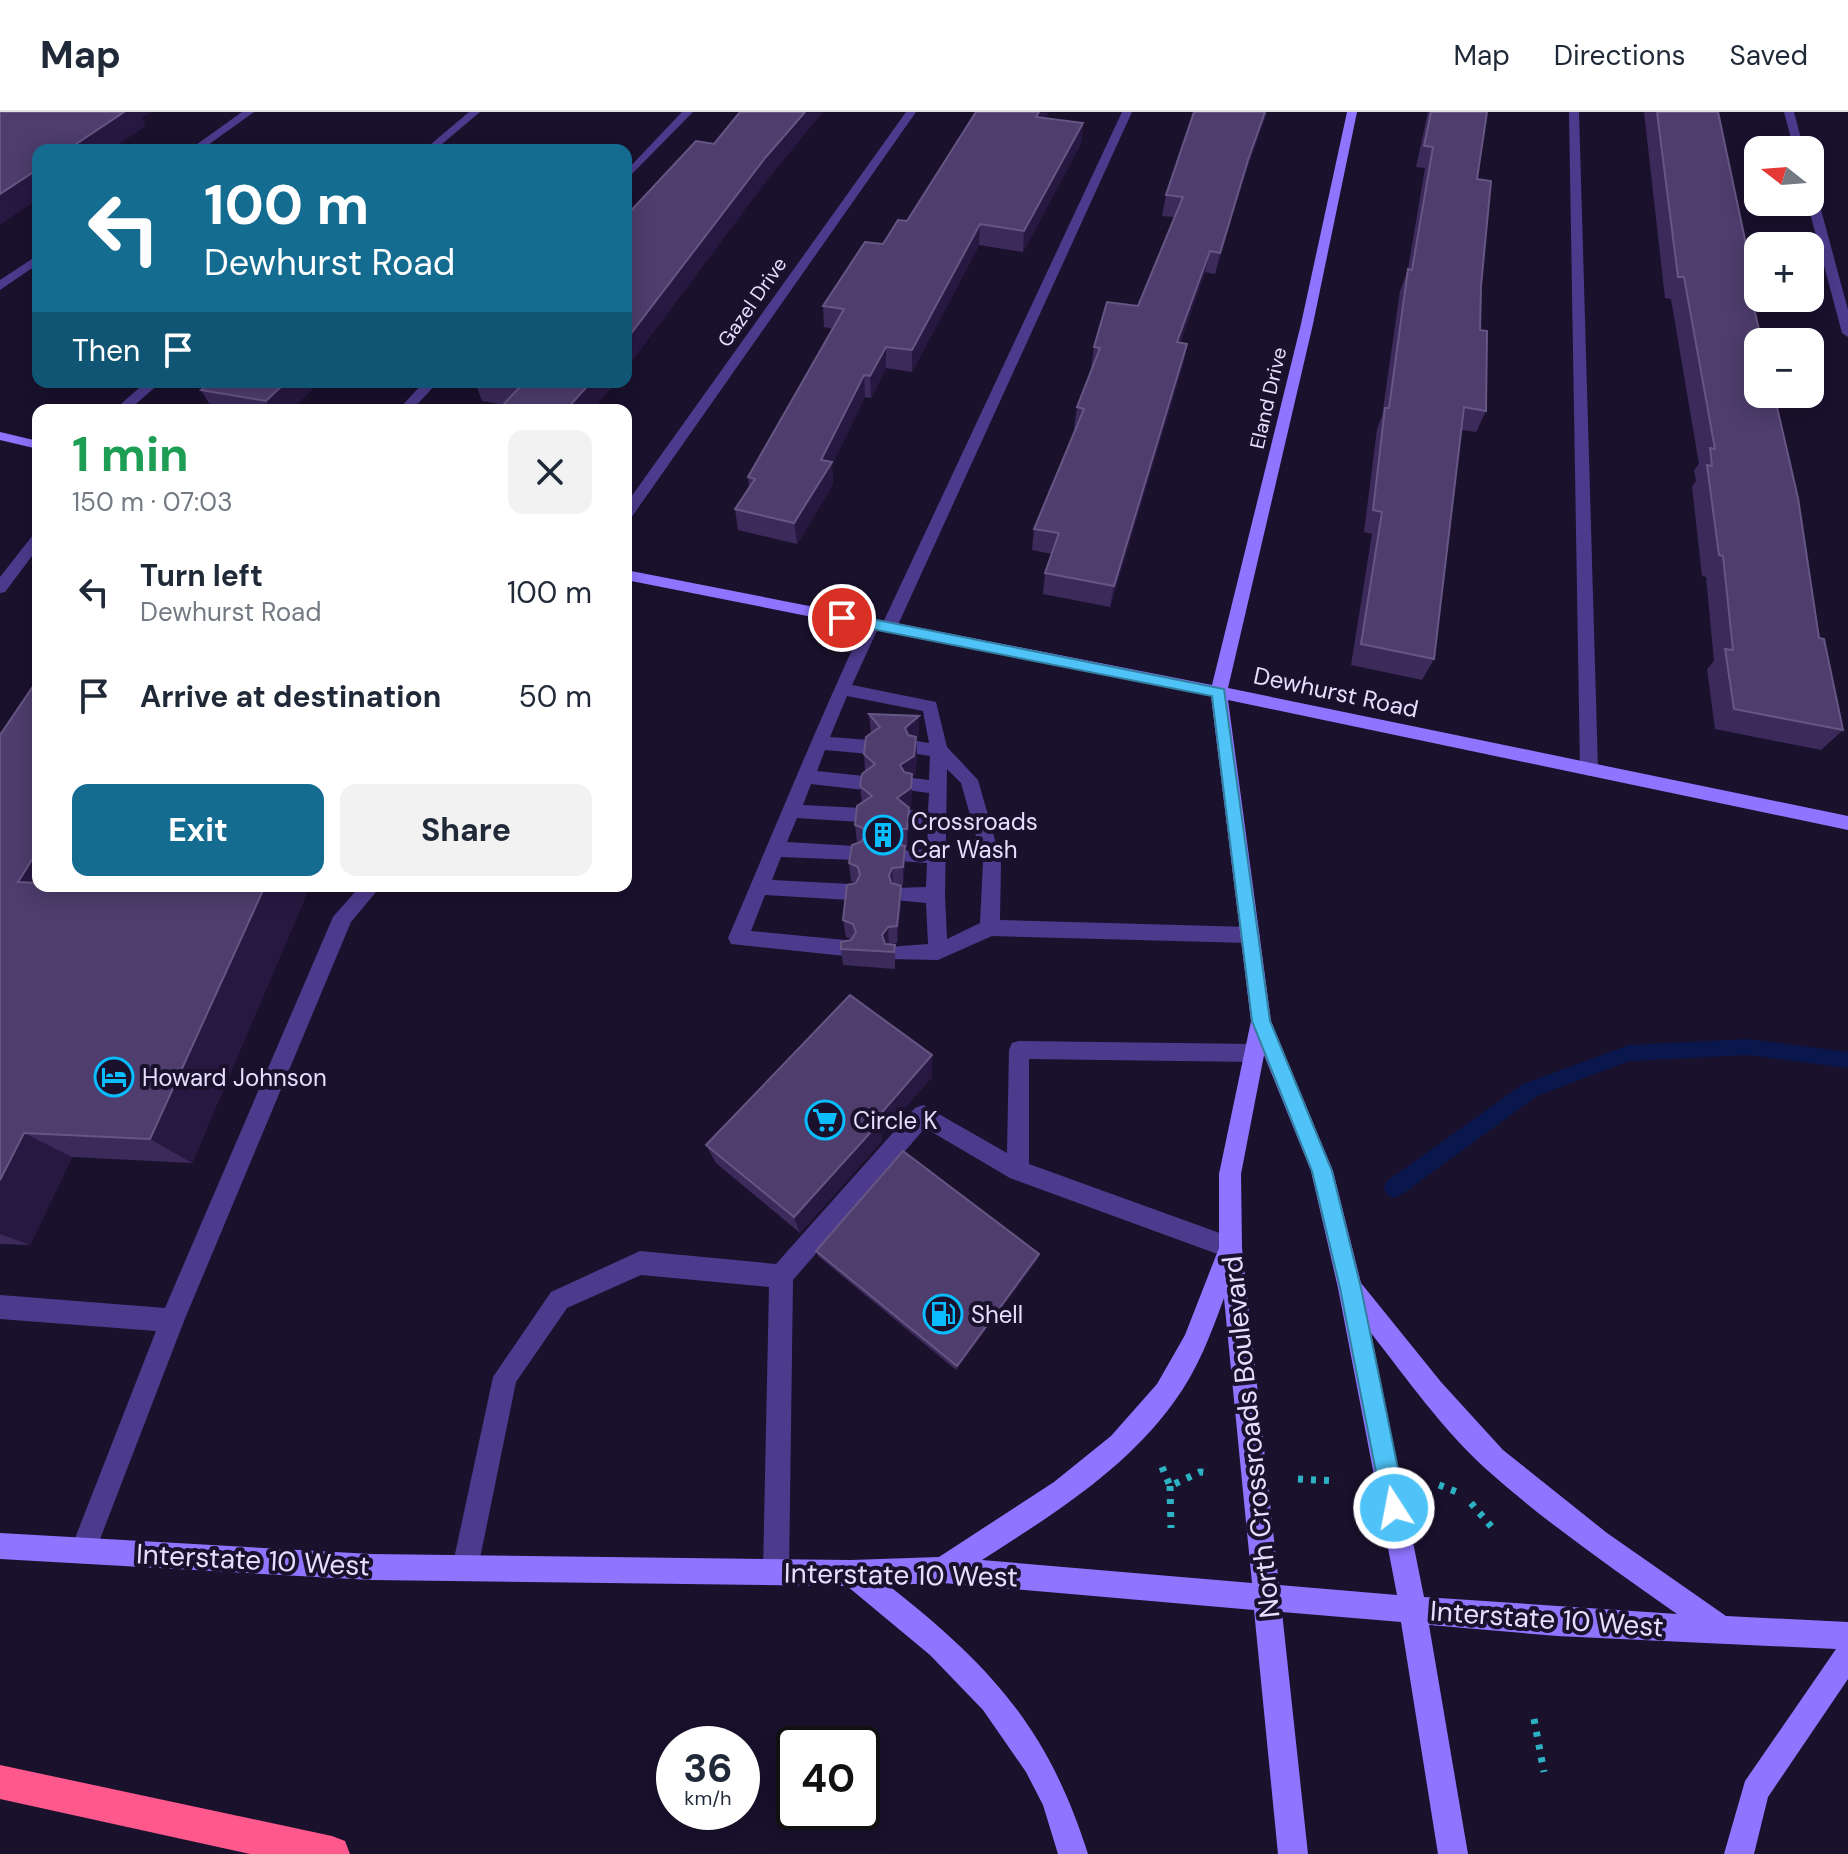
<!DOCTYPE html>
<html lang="en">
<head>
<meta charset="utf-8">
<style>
	body { margin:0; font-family:"DM Sans",sans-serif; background:#f2f2f3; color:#1f2937; height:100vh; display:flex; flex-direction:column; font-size:30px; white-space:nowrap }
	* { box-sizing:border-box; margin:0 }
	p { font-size:26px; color:#747a83 }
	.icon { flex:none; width:44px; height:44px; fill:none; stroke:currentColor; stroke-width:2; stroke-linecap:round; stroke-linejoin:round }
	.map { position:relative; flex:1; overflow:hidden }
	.sheet { position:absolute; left:32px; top:292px; width:600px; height:488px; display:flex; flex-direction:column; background:#fff; border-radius:16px; box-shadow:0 4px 20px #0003 }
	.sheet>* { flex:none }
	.hud { position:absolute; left:32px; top:32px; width:600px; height:244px; border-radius:16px; box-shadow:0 4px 20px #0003; background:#156c91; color:#fff; overflow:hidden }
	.needle { width:52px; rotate:287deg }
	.fabs { position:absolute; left:1744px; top:24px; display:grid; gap:16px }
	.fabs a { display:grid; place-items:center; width:80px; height:80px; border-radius:16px; background:#fff; box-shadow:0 4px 20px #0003; font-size:40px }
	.speed { position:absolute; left:656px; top:1614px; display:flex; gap:16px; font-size:40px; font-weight:700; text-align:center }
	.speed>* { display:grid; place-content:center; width:104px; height:104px; border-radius:50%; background:#fff; box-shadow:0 4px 20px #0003; line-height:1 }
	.speed small { font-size:20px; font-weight:400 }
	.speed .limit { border:4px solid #111; border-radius:12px; background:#fff; color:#111 }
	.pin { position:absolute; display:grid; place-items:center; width:68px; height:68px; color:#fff; margin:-34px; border:4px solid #fff; border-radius:50%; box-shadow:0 2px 8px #0007 }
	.me { position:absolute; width:88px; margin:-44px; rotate:349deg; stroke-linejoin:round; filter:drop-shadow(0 0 6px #0008) }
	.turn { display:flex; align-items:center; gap:28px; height:168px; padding:0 40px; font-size:36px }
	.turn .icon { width:104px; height:104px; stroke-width:2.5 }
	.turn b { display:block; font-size:56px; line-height:68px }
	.then { display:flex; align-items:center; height:76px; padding:0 40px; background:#0003; gap:16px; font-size:30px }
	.round { display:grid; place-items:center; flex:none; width:84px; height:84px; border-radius:16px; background:#f2f2f3 }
	.head { display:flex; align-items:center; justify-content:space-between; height:136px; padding:0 40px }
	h1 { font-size:48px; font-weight:700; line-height:60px; color:#1e9e55 }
	.primary-button { display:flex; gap:16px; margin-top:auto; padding:16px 40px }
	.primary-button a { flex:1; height:92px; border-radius:16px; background:#156c91; color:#fff; font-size:32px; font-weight:700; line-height:92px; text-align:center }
	.primary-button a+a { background:#f2f2f3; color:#1f2937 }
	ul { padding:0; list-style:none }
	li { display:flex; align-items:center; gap:24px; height:104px; padding:0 40px }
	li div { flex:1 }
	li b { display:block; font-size:30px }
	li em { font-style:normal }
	header { display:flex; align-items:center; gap:48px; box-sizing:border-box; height:112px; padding:0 40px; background:#fff; border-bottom:2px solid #e0e1e3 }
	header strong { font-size:38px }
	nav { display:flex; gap:44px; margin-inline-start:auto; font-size:28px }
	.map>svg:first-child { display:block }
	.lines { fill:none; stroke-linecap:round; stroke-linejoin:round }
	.stream { fill:#09174d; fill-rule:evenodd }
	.path { stroke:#2db2c3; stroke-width:7; stroke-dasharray:5 8; stroke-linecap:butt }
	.lane { fill:#4c3b8d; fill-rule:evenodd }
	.street { fill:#4c3b8d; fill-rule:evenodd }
	.secondary { fill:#8f74ff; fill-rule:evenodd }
	.highway { fill:#ff588c; fill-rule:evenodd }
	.wall { fill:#3c2a5b }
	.shaded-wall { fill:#271841 }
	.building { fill:#4e3d6d; stroke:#665684; stroke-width:2 }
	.route { fill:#4fc3f7; stroke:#337fa1; stroke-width:2 }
	.labels { text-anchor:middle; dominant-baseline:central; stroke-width:8; stroke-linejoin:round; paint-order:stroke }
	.far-street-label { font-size:20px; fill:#e7ddff; stroke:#1a112d }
	.street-label { font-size:24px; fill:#e7ddff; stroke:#1a112d }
	.poi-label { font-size:24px; fill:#e7ddff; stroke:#1a112d; text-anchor:start }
	.near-street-label { font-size:28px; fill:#e7ddff; stroke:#1a112d }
</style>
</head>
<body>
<header>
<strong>Map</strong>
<nav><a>Map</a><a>Directions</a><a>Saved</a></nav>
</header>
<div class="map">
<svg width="1848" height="1742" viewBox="0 0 1848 1742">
	<rect width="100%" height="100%" fill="#1a112d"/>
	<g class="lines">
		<polygon class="stream" points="1748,927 1848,940 1848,956 1748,943 1629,949 1537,984 1401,1083 1394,1086 1387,1083 1384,1076 1387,1069 1523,972 1629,933"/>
		<g class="path">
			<polyline points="1162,1355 1170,1374 1200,1360 1210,1361"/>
			<polyline points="1298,1367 1337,1369"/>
			<polyline points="1439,1373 1462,1382"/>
			<polyline points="1170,1374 1171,1416"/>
			<polyline points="1471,1391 1496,1420"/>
			<polyline points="1534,1607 1544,1660"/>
		</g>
		<g class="lane">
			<polygon points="242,0 254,0 201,38 189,38"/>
			<polygon points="682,0 693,0 626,68 626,59"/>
			<polygon points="1122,0 1132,0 897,515 889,521 883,519 881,515"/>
			<polygon points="1569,0 1579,0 1598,657 1589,664 1580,657"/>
			<polygon points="38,143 38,152 0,178 0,168"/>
			<polygon points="424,270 438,270 412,298 398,298"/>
			<polygon points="38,421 38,436 5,480 0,481 0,465 33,423"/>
			<path d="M872,506L880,512L852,573L936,590L947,635L978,668L1001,749L1000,808L1250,815L1257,817L1260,823L1257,829L1250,831L992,824L938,848L889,847L886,841L889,835L928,832L926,791L895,788L893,782L895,776L926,775L927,751L899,749L897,744L899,739L927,737L928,713L910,712L901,705L910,698L928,699L929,681L907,678L904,673L913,666L929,668L930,644L911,641L908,636L917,629L929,631L923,599L847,584L830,625L869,628L878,635L869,642L825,638L817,659L864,664L873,671L864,678L811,672L803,693L861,696L870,703L861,710L797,706L787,730L855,734L862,736L864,741L862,746L855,748L781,745L772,768L850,772L857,774L859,780L857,786L850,788L765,783L751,819L845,828L852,830L855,836L852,842L845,844L731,832L728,826C773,721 815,617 864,512ZM947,657L961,671L983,749L980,811L947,827L945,783Z"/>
			<polygon points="360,774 381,774 351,810 184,1209 92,1448 83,1452 74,1448 70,1439 156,1219 0,1207 0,1183 165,1196 333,805"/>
			<polygon points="1019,929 1255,932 1262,934 1265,941 1262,948 1255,950 1029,947 1029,1052 1239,1128 1242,1136 1239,1144 1231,1147 1010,1066 925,1016 793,1168 789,1460 785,1469 776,1473 767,1469 763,1460 769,1175 641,1163 567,1196 516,1270 478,1456 474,1465 465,1469 456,1465 452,1456 493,1265 551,1180 640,1139 776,1152 915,996 923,993 1007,1041 1009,938 1012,931"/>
		</g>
		<g class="street">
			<polygon points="469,0 480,0 435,38 424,38"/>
			<polygon points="906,0 916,0 631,406 626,408 626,392"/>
			<polygon points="1784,0 1794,0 1804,38 1794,38"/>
			<polygon points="1810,76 1816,79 1848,198 1848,225 1842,221 1807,90 1810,90"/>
			<polygon points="146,270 161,270 129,298 114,298"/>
		</g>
		<g class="secondary">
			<path d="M1347,0H1357L1313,212L1228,576L1848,704V718L1228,588L1271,909L1333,1059L1361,1171L1441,1270L1503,1338L1607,1421L1726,1504L1848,1510V1567L1768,1685L1754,1742H1724L1745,1669L1836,1537L1557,1524L1429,1513L1468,1742H1438L1401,1510L1282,1500L1308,1742H1278L1254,1498L943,1471L888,1473C991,1554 1048,1616 1088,1742H1058L1043,1693L1026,1660L983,1598L930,1543L847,1474L371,1468L0,1447V1421L371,1442L851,1448L939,1445L1054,1370L1111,1324L1157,1272L1185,1223L1219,1136V1062L1251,909L1211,584L626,468V458L1212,573L1301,212ZM1264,943L1311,1059L1338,1176L1397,1483L1279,1473L1242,1136L1241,1062ZM1224,1186L1252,1471L982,1448C1052,1403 1125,1358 1174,1290C1197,1259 1211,1222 1224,1186ZM1371,1221C1407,1267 1443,1318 1486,1357C1545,1410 1612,1456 1677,1502L1424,1485Z"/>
			<polygon points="0,320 38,329 38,337 0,328"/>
		</g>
		<polygon class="highway" points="0,1653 332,1724 345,1729 350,1742 250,1742 0,1687"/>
	</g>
	<g class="wall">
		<polygon points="1194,0 1267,0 1243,69 1215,162 1205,160 1180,231 1187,232 1183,253 1110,495 1043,482 1045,461 1052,442 1032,438 1034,417 1076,317 1074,317 1077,295 1092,257 1091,257 1094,235 1138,194 1174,105 1162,104 1166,83"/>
		<polygon points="1428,0 1487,0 1477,67 1481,174 1480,218 1486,299 1476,320 1462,318 1434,547 1422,568 1351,553 1372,422 1364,420 1377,317 1382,304 1400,179 1408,157 1425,56 1416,55"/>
		<polygon points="1644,0 1718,0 1758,189 1754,195 1819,526 1843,618 1821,638 1715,617 1707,557 1714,549 1706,465 1702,464 1692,374 1696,369 1694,358 1699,352 1671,187 1665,186"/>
		<polygon points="1045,6 1083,11 1081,31 1023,140 979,133 912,260 886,256 871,286 865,285 832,352 833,372 797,432 738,418 735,397 749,376 748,365 833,217 824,215 823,194 907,109"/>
		<polygon points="210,270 319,270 291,298 213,298 201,278"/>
		<polygon points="475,270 616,270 592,298 504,293 482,289"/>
		<polygon points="869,602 919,604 919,624 916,626 917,645 915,663 912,665 911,695 909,697 909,715 907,735 905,736 905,752 903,773 898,773 901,774 901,792 897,831 889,832 895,833 895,857 843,853 841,837 851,827 846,825 843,808 856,771 851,769 849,751 857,731 855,713 862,691 860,674 865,659 864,642 871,622"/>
		<polygon points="0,623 38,774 148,779 151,774 310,774 192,1051 72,1045 30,1133 0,1132"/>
		<polygon points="932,943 932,965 881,1023 882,1029 800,1121 716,1051 706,1033"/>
		<polygon points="816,1139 1038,1147 956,1258 818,1144"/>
	</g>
	<g class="shaded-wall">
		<polygon points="124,0 152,0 142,6 146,14 110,38 67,38"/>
		<polygon points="805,0 823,0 768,67 626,257 626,228 765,46"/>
		<polygon points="1039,0 1049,0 1034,25 1036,5"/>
		<polygon points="1265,0 1267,0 1243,69 1215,162 1220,141 1248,48"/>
		<polygon points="1083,11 1081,31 1023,140 1024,119"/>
		<polygon points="38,57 38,87 0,113 0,82"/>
		<polygon points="980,112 979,133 912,260 912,238"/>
		<polygon points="1210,139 1205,160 1172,252 1177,230"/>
		<polygon points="1187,232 1183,253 1110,495 1114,474"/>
		<polygon points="886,235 886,256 871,286 870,264"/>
		<polygon points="864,263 865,285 832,352 833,372 797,432 794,411 821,348"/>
		<polygon points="286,270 319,270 291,298 271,298 266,289"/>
		<polygon points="591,270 616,270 592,298 566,298"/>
		<polygon points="919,604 919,624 916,626 917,645 915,663 912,665 911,695 909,697 909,715 907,735 907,717 897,686 901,672 900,653 905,635 905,616"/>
		<polygon points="898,717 899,736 894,743 893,724"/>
		<polygon points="905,734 905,752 903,773 903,755"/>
		<polygon points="38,738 38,774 18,770"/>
		<polygon points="892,756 893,774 890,781 889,763"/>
		<polygon points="265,774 310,774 192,1051 150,1027"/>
		<polygon points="901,774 901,792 897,831 897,814"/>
		<polygon points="888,815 889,832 883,840 882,823"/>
		<polygon points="932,943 932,965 881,1023 882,1029 800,1121 794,1105 876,1007"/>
		<polygon points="24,1021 72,1045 30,1133 0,1122 0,1068"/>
		<polygon points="1039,1142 1038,1147 956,1258 957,1254"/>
	</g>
	<g class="building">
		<polygon points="0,0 124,0 67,38 38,38 38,57 0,82"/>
		<polygon points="740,0 805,0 765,46 626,228 626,104 696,29 714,32"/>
		<polygon points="976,0 1039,0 1036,5 1083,11 1024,119 980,112 912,238 886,235 870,264 864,263 821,348 832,350 794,411 735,397 755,367 748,365 844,197 823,194 865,130 883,132 898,108 907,109"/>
		<polygon points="1194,0 1265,0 1248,48 1220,141 1210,139 1177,230 1187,232 1114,474 1045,461 1059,421 1034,417 1084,297 1077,295 1100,236 1094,235 1107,190 1138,194 1183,85 1166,83"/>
		<polygon points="1431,0 1487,0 1477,67 1491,69 1481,174 1480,218 1487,219 1486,299 1464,295 1434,547 1361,532 1382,400 1373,398 1385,296 1389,296 1408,157 1412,158 1433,35 1424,34"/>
		<polygon points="1657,0 1718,0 1758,189 1752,188 1762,230 1758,230 1758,282 1774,282 1798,386 1819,526 1824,527 1843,618 1734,597 1725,537 1733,538 1723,444 1719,443 1707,353 1712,354 1710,336 1715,337 1684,165 1678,165"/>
		<polygon points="210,270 286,270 266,289 201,278"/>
		<polygon points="491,270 591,270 566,298 498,298 520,275"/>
		<polygon points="38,567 38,738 18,770 38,771 38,774 74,774 148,779 151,774 265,774 150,1027 24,1021 0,1068 0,623"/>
		<polygon points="869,602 919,604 905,616 908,623 916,625 914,644 900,653 904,660 912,662 911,676 897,686 909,696 907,717 898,717 893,724 896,732 905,734 903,755 892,756 889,763 891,771 901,774 897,814 888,815 882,823 885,832 895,833 894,840 841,837 841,830 851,828 856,820 853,812 843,808 847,773 856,771 860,763 858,755 849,751 852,733 861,730 865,724 863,716 855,713 857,694 872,684 860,674 862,662 875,652 864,642 866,625 880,615"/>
		<polygon points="850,883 932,943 876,1007 880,1010 794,1105 706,1033"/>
		<polygon points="903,1039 1039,1142 957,1254 816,1139"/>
	</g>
	<polygon class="route" points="842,501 1224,577 1270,909 1332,1059 1361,1176 1406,1396 1403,1405 1394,1408 1386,1405 1383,1396 1340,1176 1312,1059 1252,909 1212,584 836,510 836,502"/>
	<defs>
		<symbol id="building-ring" viewBox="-11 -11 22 22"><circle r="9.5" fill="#1a112d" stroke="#09bdff" stroke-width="1.5"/><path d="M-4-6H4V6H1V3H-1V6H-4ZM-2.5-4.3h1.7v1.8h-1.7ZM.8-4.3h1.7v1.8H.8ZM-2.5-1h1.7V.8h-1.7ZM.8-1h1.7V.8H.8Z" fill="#09bdff"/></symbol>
		<symbol id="hotel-ring" viewBox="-11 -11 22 22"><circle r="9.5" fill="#1a112d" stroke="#09bdff" stroke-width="1.5"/><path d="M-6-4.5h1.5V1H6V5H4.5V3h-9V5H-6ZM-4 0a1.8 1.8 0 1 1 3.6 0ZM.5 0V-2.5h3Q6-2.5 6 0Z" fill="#09bdff"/></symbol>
		<symbol id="supermarket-ring" viewBox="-11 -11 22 22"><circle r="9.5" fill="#1a112d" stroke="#09bdff" stroke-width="1.5"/><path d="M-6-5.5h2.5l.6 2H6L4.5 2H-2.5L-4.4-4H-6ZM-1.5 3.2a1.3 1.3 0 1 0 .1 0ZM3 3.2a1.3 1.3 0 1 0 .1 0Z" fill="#09bdff"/></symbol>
		<symbol id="fuel-ring" viewBox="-11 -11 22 22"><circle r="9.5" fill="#1a112d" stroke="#09bdff" stroke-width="1.5"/><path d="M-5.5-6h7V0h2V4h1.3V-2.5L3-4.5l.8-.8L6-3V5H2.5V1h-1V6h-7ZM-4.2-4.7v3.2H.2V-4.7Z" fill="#09bdff"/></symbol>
	</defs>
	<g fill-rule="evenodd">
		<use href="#building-ring" x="861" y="701" width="44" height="44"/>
		<use href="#hotel-ring" x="92" y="943" width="44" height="44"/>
		<use href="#supermarket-ring" x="803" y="986" width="44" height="44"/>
		<use href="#fuel-ring" x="921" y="1180" width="44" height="44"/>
	</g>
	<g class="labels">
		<g class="far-street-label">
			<text transform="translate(752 190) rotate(-55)">Gazel Drive</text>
			<text transform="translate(1268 286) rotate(-77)">Eland Drive</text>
		</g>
		<g class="street-label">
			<text transform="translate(1336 580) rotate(12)">Dewhurst Road</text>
		</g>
		<g class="poi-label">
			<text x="911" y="709">Crossroads<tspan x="911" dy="28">Car Wash</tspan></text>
			<text x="142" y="965">Howard Johnson</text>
			<text x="853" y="1008">Circle K</text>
			<text x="971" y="1202">Shell</text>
		</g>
		<g class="near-street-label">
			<text transform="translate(1251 1325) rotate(-96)">North Crossroads Boulevard</text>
			<text transform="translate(253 1448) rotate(3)">Interstate 10 West</text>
			<text transform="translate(901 1463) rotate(1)">Interstate 10 West</text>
			<text transform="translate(1547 1507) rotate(4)">Interstate 10 West</text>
		</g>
	</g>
</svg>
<div class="fabs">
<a><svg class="needle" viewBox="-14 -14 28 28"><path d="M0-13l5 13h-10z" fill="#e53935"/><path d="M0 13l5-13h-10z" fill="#747a83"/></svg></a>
<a>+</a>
<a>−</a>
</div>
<div class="speed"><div>36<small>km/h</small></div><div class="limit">40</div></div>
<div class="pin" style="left:842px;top:506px;background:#d93025"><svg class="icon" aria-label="arrive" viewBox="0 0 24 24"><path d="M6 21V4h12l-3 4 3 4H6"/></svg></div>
<svg class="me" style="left:1394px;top:1396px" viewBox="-20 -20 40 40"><circle r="17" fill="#4fc3f7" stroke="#fff" stroke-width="3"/><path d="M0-11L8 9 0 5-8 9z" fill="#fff"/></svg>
<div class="hud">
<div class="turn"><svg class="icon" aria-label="left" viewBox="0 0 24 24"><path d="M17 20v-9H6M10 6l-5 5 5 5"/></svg><div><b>100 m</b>Dewhurst Road</div></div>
<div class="then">Then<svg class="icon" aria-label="arrive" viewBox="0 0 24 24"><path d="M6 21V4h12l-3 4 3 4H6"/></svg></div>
</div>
<section class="sheet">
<div class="head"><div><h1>1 min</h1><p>150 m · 07:03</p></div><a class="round"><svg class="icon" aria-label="close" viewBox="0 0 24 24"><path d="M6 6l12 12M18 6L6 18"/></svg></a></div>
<ul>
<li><svg class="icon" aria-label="left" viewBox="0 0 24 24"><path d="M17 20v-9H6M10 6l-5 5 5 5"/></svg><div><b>Turn left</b><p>Dewhurst Road</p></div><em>100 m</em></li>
<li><svg class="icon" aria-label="arrive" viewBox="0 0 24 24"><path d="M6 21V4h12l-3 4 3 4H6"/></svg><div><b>Arrive at destination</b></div><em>50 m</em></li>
</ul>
<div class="primary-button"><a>Exit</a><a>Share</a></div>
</section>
</div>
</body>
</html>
